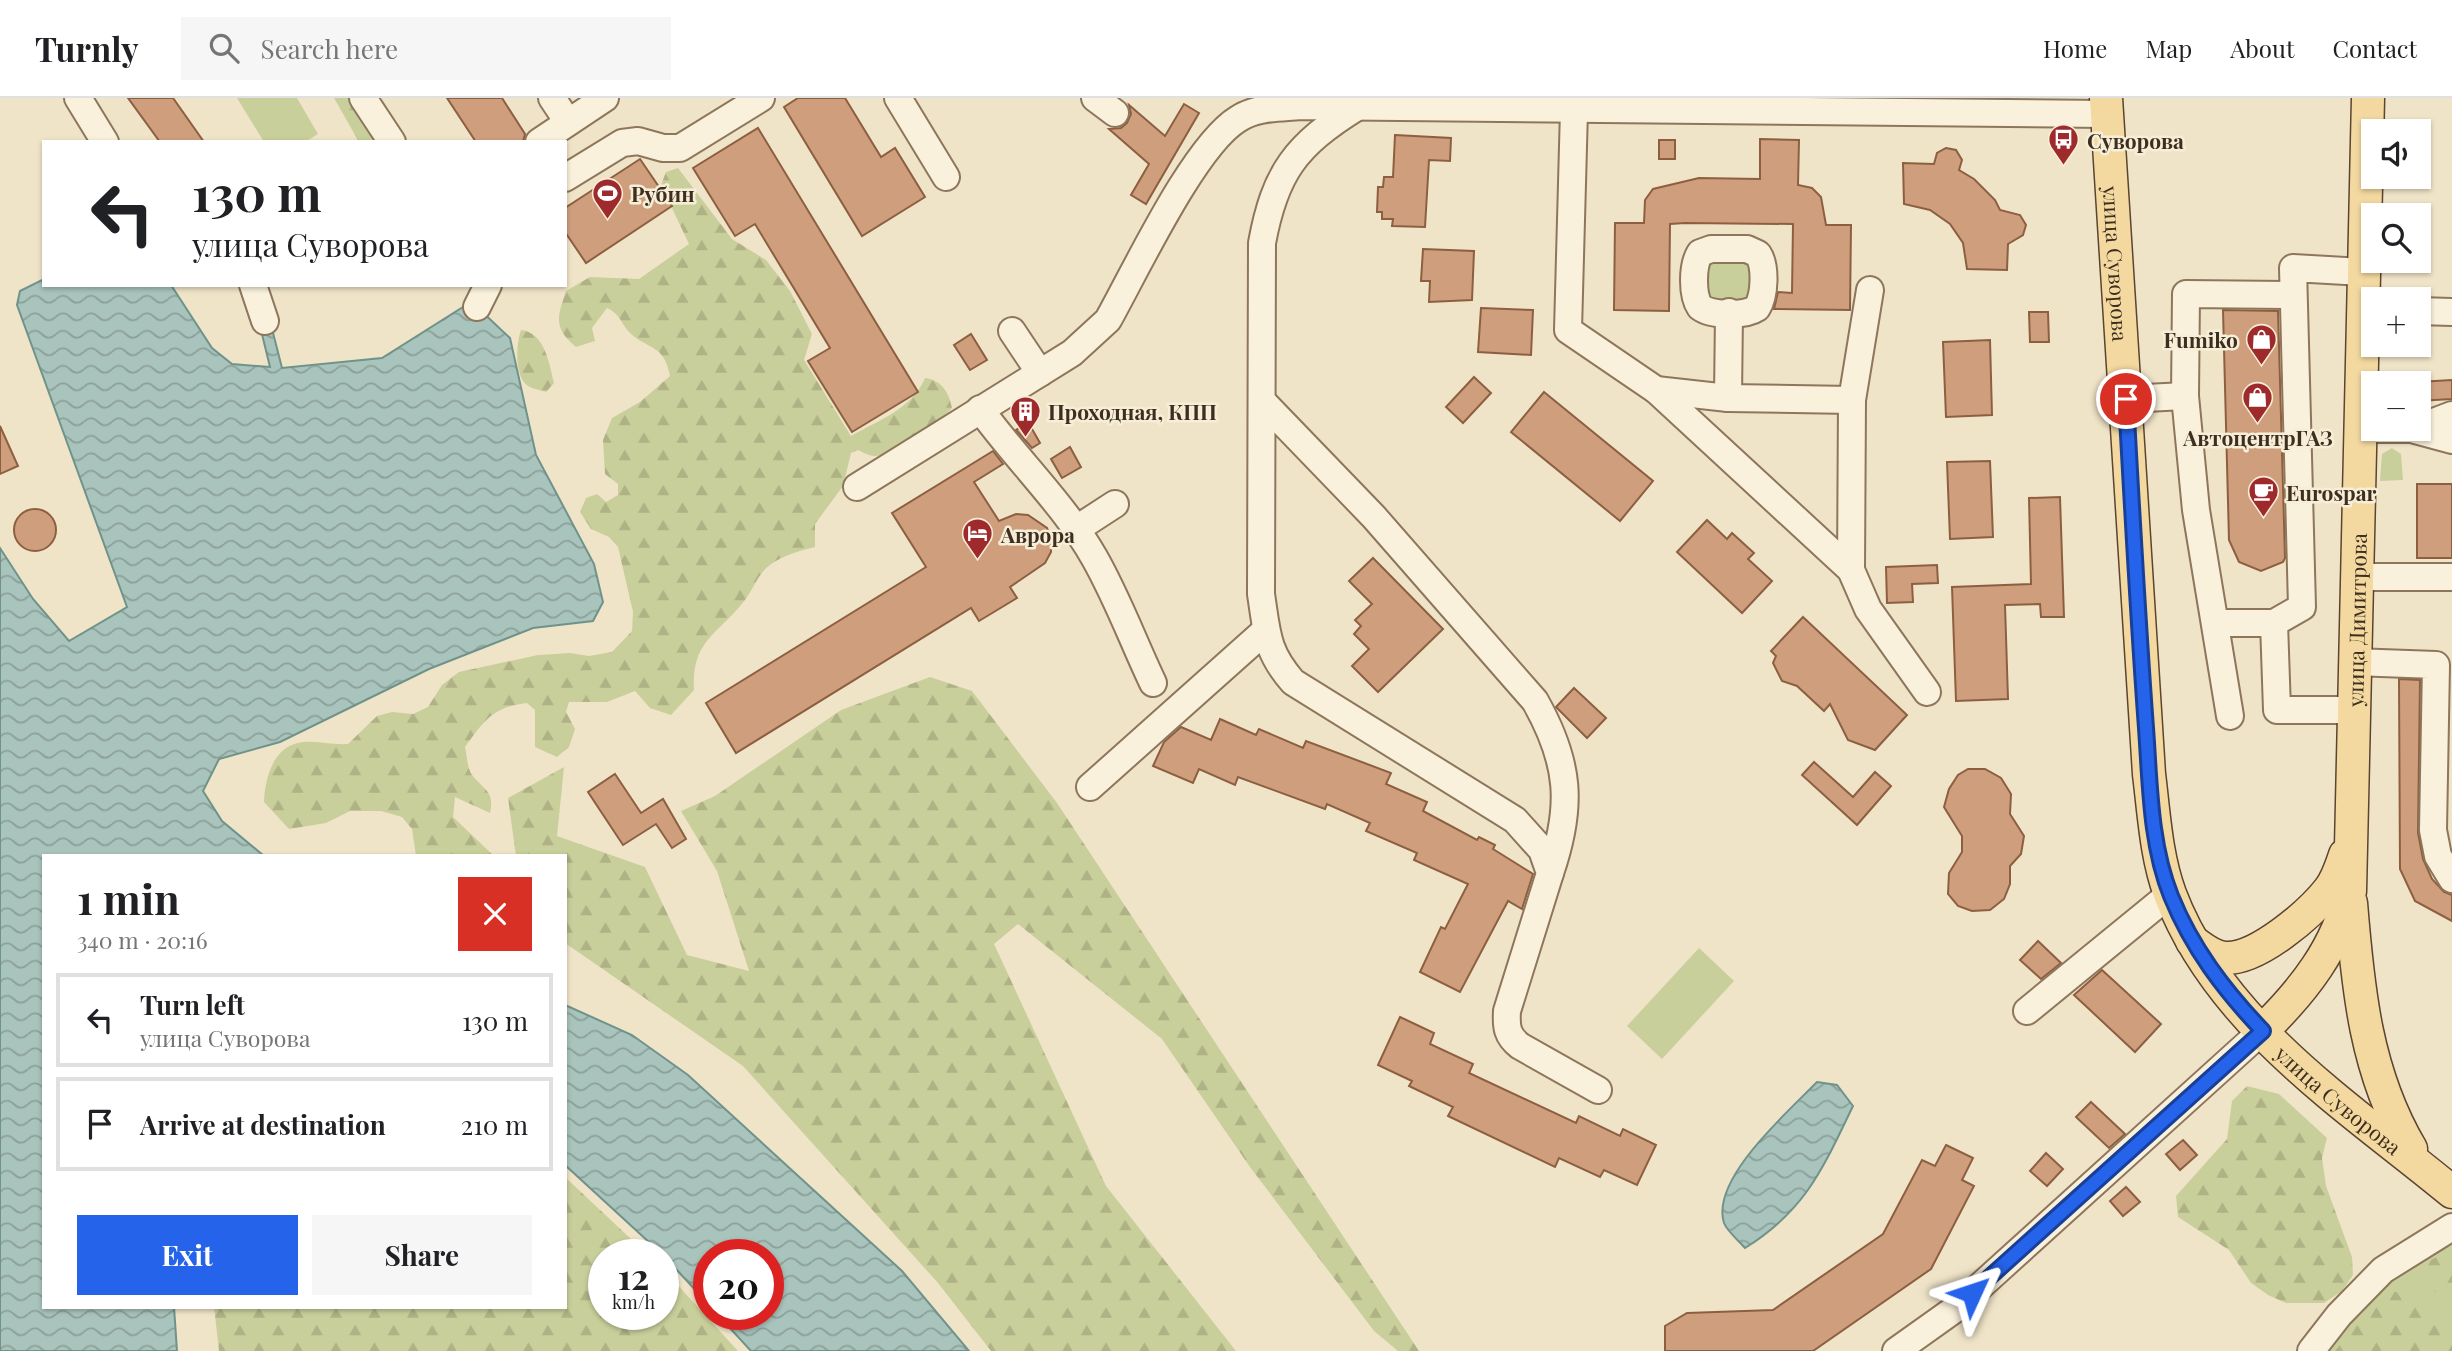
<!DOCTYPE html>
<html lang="en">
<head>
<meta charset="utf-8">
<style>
	body { margin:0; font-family:"Playfair Display",serif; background:#f6f6f6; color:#202124; height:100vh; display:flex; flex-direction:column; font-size:26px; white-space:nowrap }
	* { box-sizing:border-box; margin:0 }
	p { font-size:23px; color:#757577 }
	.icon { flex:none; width:38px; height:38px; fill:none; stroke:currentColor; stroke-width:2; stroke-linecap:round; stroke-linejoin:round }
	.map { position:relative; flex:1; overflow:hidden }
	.drawer { position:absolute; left:42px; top:756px; width:525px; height:455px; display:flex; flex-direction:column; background:#fff; border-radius:0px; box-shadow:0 2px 5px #0004 }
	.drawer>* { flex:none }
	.top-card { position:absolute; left:42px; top:42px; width:525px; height:147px; border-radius:0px; box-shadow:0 2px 5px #0004; background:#fff; color:#202124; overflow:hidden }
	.controls { position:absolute; left:2361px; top:21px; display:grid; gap:14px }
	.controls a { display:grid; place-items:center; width:70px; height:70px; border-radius:0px; background:#fff; box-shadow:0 2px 5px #0004; font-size:35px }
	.speed { position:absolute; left:588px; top:1141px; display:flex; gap:14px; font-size:35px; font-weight:700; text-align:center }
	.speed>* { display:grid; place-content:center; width:91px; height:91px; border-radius:50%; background:#fff; box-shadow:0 2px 5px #0004; line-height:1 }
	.speed small { font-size:18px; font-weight:400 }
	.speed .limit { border:10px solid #d22; background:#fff; color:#111 }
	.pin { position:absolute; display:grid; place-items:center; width:60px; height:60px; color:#fff; margin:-30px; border:4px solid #fff; border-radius:50%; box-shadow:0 2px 7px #0007 }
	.me { position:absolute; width:77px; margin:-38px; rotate:48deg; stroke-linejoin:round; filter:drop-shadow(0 0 5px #0008) }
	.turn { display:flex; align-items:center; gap:24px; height:147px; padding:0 35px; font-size:32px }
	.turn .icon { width:91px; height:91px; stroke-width:2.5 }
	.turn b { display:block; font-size:49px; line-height:60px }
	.round { display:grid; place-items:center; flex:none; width:74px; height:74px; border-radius:0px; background:#f6f6f6 }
	.head { display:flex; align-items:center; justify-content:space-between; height:119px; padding:0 35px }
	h1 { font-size:42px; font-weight:700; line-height:52px }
	.primary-button { display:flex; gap:14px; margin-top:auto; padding:14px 35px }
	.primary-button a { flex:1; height:80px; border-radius:0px; background:#2563eb; color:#fff; font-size:28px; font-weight:700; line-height:80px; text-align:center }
	.primary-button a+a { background:#f6f6f6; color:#202124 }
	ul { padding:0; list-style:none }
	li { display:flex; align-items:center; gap:21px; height:94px; margin:0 14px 10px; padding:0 21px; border:4px solid #e0e0e0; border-radius:0px }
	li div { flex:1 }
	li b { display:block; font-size:26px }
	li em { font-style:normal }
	header { display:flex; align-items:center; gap:42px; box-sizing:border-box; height:98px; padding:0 35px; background:#fff; border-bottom:2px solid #e0e0e0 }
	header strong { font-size:33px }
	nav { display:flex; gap:38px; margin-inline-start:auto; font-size:24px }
	.search { width:490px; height:63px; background:#f6f6f6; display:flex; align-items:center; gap:18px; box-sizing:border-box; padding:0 24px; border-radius:0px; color:#757577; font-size:26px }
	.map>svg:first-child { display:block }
	.green { fill:#c9cf9b }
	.forest { fill:url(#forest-firs) }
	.water { fill:url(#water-waves); stroke:#6f938a; stroke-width:2 }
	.building { fill:#cf9f7d; stroke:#8d5f41; stroke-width:2 }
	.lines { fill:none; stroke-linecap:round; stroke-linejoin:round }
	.minor-casing { stroke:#8d765c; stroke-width:30 }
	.major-casing { stroke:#5b4430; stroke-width:35 }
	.minor { stroke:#faf1dc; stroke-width:26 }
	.major { stroke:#f3d9a0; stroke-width:32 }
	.route-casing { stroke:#184099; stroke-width:18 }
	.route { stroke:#2563eb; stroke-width:12 }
	.labels { text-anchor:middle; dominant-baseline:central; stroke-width:5; stroke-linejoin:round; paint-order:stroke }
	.poi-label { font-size:21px; font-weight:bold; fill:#3d2e20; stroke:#f7eed8; text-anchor:start }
	.street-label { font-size:21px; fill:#3d2e20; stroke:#f7eed8 }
</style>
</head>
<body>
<header>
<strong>Turnly</strong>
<div class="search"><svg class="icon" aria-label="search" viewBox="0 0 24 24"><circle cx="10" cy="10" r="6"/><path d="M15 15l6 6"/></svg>Search here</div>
<nav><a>Home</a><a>Map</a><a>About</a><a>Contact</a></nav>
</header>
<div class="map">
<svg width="2452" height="1253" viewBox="0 0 2452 1253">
	<defs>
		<pattern id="forest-firs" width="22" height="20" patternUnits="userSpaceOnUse" patternTransform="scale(1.75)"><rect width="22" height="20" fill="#c9cf9b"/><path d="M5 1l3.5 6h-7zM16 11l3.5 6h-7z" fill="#aeb285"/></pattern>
		<pattern id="water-waves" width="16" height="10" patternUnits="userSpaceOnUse" patternTransform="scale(1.75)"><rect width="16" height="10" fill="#a9c4bc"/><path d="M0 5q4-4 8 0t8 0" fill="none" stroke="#8ba098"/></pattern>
	</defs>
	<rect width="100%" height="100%" fill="#f0e4c8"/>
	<g class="green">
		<polygon points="237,0 297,0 318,36 305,44 264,44"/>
		<polygon points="1707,161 1751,161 1751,203 1715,206 1703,194"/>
		<polygon points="2392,350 2401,356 2403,382 2380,383 2382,356"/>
		<polygon points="1699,850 1734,883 1662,961 1627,928"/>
		<polygon points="2452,1147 2452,1253 2327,1253 2378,1188 2429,1155"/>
	</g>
	<g class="forest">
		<polygon points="334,0 356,0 385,44 359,44"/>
		<path d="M678,70L732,141L766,162L790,193L812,236L804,262L851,338C879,322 912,311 925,280C942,282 949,295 952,310C940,323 891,360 873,358C868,357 862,354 858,352L851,355L843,388L815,426V449C800,453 783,457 770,467C757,477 754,490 745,502C719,536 691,542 694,592L671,617L650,610L635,593L607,604H569L566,614L575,631L569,649L557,659L535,649V612L527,605C493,609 485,622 465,649C467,657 467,670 472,677C484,692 495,693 490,715L455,699L453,719L494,758H416L412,731L402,719L381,713H350L326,725L289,731L264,704C265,680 273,647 303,644C317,643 333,647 348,646L377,618L392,614L413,616L428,609L442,587L459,574L538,557L570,555L589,558L612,554L632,533L633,514L618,449L609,439L591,431L580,414L586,400L597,396L606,404L618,397V386L605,376L603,342L612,320L640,304L670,278C664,245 647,252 629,234C620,224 620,216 607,210L592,230L595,243L576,249C552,229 558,218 566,193L590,179L639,181L689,146L661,87L666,74Z"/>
		<path d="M521,232C545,235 549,265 554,285L546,294C541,292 533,291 528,288C514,279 516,245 521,232Z"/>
		<polygon points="930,579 972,593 1057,705 1419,1253 1398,1253 1374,1233 1250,1069 1162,941 1018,826 994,846 1106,1088 1236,1253 991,1253 938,1185 743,968 565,845 565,758 516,758 508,700 564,669 557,738 645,769 687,857 749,873 717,773 681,713 715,698 841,612"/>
		<polygon points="2247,988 2279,996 2327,1040 2322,1060 2326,1088 2352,1159 2353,1177 2342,1193 2324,1205 2286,1205 2268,1197 2251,1185 2229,1152 2178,1119 2176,1098 2227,1041 2232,1003"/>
		<polygon points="565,1079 648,1157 604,1157 604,1216 663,1216 663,1171 738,1253 219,1253 214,1209 565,1209"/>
		<polygon points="2452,1151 2452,1199 2438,1196 2418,1180 2425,1165"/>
		<polygon points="2387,1191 2429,1206 2431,1219 2452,1225 2452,1253 2335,1253"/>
	</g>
	<g class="water">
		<polygon points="44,181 44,187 171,187 212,250 232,266 270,269 259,224 270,223 282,270 382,260 463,209 477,209 510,240 536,357 594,466 603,504 593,523 533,530 429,571 280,644 219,661 203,693 222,723 264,758 44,758 44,1209 174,1209 177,1253 0,1253 0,450 33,501 69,543 127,509 17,207 20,193"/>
		<polygon points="565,907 632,937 688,977 902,1173 969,1253 751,1253 717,1216 768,1216 768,1157 709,1157 709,1207 663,1157 565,1067"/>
		<path d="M1817,984L1837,987L1853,1008C1823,1070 1806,1112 1745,1150C1739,1143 1727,1133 1724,1125C1710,1081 1789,1013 1817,984Z"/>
	</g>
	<g class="building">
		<polygon points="128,0 173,0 204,44 160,44"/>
		<polygon points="447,0 502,0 525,36 523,44 476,44"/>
		<polygon points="798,0 845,0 881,59 895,50 925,99 862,138 784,9"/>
		<polygon points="1184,6 1199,15 1146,106 1131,97 1149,66 1109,31 1121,30 1127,25 1131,16 1129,7 1165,38"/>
		<polygon points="758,30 918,294 852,334 808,263 830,250 755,126 735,138 693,70"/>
		<polygon points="1395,37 1451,40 1450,63 1429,62 1425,129 1392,128 1393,121 1382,121 1382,114 1377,114 1378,89 1383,89 1384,79 1393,79"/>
		<polygon points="1760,41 1799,42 1798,87 1812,90 1821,99 1826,127 1851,127 1850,212 1774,211 1778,194 1792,195 1793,126 1685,125 1670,126 1669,213 1614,212 1615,125 1644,125 1645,102 1653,91 1699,80 1760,81"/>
		<rect x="1659" y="42" width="16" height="19"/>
		<polygon points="1946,50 1956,52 1962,62 1959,72 1974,81 1995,102 2000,112 2020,117 2026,127 2023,137 2008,146 2007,172 1967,171 1963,145 1950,126 1930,112 1904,106 1903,65 1934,66 1937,55"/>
		<polygon points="640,61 672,108 586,165 565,134 565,110"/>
		<polygon points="1423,151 1474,153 1472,202 1429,204 1430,183 1421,183"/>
		<polygon points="1481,210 1533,212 1531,257 1478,254"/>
		<polygon points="2223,212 2278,213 2285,460 2283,464 2261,473 2239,464 2229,442"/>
		<polygon points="2029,214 2048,214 2049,244 2030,244"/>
		<polygon points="971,236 987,262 970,272 954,247"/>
		<polygon points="1990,242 1992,317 1946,319 1943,244"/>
		<polygon points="1474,279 1491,295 1463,325 1446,309"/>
		<polygon points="2452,282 2452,301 2418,303 2418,284"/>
		<polygon points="1544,294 1653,383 1620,423 1511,334"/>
		<polygon points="1028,324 1040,345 1032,350 1016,332"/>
		<polygon points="0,328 18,368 0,376"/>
		<polygon points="1070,349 1081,369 1062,380 1051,361"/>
		<polygon points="993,353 1003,366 974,384 999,423 1016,416 1028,417 1047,430 1051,442 1051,454 1045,465 1010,489 1017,500 979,523 971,510 736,655 706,605 926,469 892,415"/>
		<polygon points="1990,363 1993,439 1950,441 1947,364"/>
		<rect x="2417" y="386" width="35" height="74"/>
		<polygon points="2060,399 2064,519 2041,519 2040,506 2005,507 2008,601 1956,603 1952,489 2031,486 2029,400"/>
		<circle cx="35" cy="432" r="21"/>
		<polygon points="1707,422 1727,441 1732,435 1754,455 1748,461 1772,483 1742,515 1677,454"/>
		<polygon points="1373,460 1443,531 1378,594 1352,568 1369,551 1354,536 1361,528 1355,522 1372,506 1349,483"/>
		<polygon points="1937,467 1938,485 1912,486 1913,504 1887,505 1886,469"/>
		<polygon points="1803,519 1907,617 1875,652 1848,642 1830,606 1824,613 1797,588 1782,583 1773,565 1776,558 1771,553"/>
		<polygon points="2399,581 2420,582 2418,735 2423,761 2432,781 2444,794 2452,797 2452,823 2415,803 2400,771"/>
		<polygon points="1574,590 1606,620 1587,640 1556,609"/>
		<polygon points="1220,621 1256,637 1259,631 1303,650 1306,643 1391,675 1386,686 1427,704 1423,713 1477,742 1479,739 1495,747 1493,751 1533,776 1522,811 1508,803 1460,894 1420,874 1441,829 1445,831 1468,786 1414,762 1417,755 1366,733 1370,725 1327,706 1325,711 1238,679 1235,687 1199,671 1193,685 1153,668 1164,644 1181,629 1211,642"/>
		<polygon points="1814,664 1853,699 1875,674 1891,688 1857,727 1802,677"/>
		<polygon points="1968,671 1985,671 2001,680 2011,696 2010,716 2024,738 2021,756 2010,768 2010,786 2004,801 1990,812 1972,813 1958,808 1948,796 1949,775 1962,754 1962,738 1944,709 1949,691 1958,677"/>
		<polygon points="615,676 641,715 663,701 686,741 672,750 656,726 623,747 588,694"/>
		<polygon points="2038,843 2061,865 2041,881 2020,862"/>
		<polygon points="2102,872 2161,926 2135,954 2074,897"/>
		<polygon points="1400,919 1434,935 1430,946 1473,966 1469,975 1576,1025 1579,1018 1620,1038 1623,1031 1656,1047 1637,1087 1604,1072 1600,1079 1559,1060 1555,1069 1448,1018 1453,1009 1409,988 1412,983 1378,967"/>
		<polygon points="2091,1004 2125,1036 2109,1050 2076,1019"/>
		<polygon points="2183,1042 2197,1057 2180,1072 2166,1056"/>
		<polygon points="1946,1047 1973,1060 1962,1082 1974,1088 1931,1171 1813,1253 1665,1253 1665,1228 1687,1215 1773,1212 1883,1136 1922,1062 1935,1068"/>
		<polygon points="2046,1055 2063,1071 2047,1088 2030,1073"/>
		<polygon points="2126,1089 2140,1104 2123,1118 2110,1103"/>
	</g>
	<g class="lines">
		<defs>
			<g id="minor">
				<polyline points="78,0 105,44"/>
				<polyline points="363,0 392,44"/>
				<polyline points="552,0 568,24"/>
				<polyline points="898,0 946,79"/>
				<polyline points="1095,0 1115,15"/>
				<path d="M1357,9C1296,47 1275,74 1262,145L1261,496C1267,535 1266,553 1293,584L1515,722L1542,752L1550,775L1507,913C1506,929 1507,938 1520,948L1598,992"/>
				<polyline points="1574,12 1568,232 1656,292 1851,472 1868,511 1927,594"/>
				<polyline points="539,44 605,0"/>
				<polyline points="565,80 622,45 638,43 663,50 680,50 761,0"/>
				<path d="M1711,151H1747L1758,156C1766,168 1765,197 1757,210C1745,218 1712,218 1700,209C1692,197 1692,168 1700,155Z"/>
				<polyline points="253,187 265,223"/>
				<polyline points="477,209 488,187"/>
				<polyline points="2418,213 2452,214"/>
				<polyline points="1012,233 1040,275"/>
				<polyline points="1656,292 1728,300 1852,302"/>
				<polyline points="1728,300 1729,214"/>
				<polyline points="2126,301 2185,298"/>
				<path d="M1264,305L1374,419L1535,603C1570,665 1573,708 1550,775"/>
				<path d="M980,311C1016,361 1063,405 1094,459C1117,499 1133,543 1153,585"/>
				<polyline points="2418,330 2452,317"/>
				<polyline points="2359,331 2417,331"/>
				<polyline points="2415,332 2452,342"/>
				<path d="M857,389L1072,255L1108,222C1136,172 1194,48 1238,21C1256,9 1279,10 1300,8L2107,16"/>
				<polyline points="1075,432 1115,406"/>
				<polyline points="1851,472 1852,302 1870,192"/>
				<polyline points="2355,479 2452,479"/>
				<polyline points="2216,525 2274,525"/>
				<polyline points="2353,564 2436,567 2433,732 2438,758 2452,781"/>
				<polyline points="2352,612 2277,612 2274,525 2302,509 2293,170 2363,174"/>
				<polyline points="2230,618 2196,412 2185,298 2186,196 2293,197"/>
				<polyline points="1090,689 1266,532"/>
				<polyline points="2027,913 2170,796"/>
				<polyline points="1896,1253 1955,1211 2262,933"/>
				<polyline points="2311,1253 2339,1217 2383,1172 2452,1129"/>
			</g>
			<g id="major">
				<path id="s1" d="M2106,0L2149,676C2154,716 2156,758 2170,796C2219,926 2349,1009 2452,1094"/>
				<path d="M2351,805C2358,892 2366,975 2411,1051"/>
				<path d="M2192,843C2202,850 2213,860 2226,860C2258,861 2310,816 2329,792C2337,782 2341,769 2345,757"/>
				<path id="s2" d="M2262,933C2303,893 2338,849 2350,793L2368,0"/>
			</g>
		</defs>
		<use href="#minor" class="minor-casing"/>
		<use href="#major" class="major-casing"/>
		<use href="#minor" class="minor"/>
		<use href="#major" class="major"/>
	</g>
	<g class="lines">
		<defs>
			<path id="route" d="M1972,1195L2263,933C2224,892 2192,850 2171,798C2150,746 2150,685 2146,630C2138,521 2132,411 2126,301"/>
		</defs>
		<use href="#route" class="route-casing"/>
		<use href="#route" class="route"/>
	</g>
	<defs>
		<symbol id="bus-pin" viewBox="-11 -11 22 30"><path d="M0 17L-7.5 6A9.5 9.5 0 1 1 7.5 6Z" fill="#9e2a2b" stroke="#f7eed8"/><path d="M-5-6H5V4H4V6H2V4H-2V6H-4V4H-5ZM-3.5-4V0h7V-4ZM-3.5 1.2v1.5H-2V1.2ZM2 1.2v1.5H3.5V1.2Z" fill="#fff"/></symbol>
		<symbol id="stadium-pin" viewBox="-11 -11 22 30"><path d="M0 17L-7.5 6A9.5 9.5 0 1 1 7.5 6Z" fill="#9e2a2b" stroke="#f7eed8"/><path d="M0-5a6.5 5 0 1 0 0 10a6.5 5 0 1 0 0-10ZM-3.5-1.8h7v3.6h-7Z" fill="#fff"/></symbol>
		<symbol id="shop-pin" viewBox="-11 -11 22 30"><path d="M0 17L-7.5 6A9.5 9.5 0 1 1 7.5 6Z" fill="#9e2a2b" stroke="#f7eed8"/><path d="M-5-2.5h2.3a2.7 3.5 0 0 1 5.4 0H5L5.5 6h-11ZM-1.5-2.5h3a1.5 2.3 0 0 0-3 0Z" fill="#fff"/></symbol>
		<symbol id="building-pin" viewBox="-11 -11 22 30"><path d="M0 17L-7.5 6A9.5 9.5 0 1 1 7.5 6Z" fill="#9e2a2b" stroke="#f7eed8"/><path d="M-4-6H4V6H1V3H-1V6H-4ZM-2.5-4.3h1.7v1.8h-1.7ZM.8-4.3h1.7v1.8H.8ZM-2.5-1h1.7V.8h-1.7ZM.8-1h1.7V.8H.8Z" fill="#fff"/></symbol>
		<symbol id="cafe-pin" viewBox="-11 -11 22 30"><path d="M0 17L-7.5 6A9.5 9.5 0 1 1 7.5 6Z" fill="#9e2a2b" stroke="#f7eed8"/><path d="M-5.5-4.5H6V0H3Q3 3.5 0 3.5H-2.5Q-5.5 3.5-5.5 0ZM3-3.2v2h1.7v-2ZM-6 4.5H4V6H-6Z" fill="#fff"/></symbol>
		<symbol id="hotel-pin" viewBox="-11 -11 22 30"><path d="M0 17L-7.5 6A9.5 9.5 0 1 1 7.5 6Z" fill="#9e2a2b" stroke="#f7eed8"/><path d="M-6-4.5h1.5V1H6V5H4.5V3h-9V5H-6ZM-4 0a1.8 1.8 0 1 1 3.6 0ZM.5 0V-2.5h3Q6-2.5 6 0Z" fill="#fff"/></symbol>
	</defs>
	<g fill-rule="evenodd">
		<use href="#bus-pin" x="2046" y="24" width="35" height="47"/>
		<use href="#stadium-pin" x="590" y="78" width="35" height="47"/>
		<use href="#shop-pin" x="2244" y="224" width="35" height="47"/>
		<use href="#shop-pin" x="2240" y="282" width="35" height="47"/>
		<use href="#building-pin" x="1008" y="296" width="35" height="47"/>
		<use href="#cafe-pin" x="2246" y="376" width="35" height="47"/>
		<use href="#hotel-pin" x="960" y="418" width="35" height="47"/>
	</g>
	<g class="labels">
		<g class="poi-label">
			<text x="2087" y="42">Суворова</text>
			<text x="631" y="95">Рубин</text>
			<text x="2238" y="241" text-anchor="end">Fumiko</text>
			<text x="1048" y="313">Проходная, КПП</text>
			<text x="2258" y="339" text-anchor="middle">АвтоцентрГАЗ</text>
			<text x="2286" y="394">Eurospar</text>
			<text x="1001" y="436">Аврора</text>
		</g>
		<g class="street-label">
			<text stroke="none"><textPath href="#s1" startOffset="166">улица Суворова</textPath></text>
			<text stroke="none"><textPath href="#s2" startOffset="439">улица Димитрова</textPath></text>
			<text stroke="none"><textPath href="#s1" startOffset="1069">улица Суворова</textPath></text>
		</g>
	</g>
</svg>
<div class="controls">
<a><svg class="icon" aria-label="sound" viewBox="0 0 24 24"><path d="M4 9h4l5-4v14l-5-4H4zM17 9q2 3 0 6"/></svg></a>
<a><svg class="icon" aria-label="search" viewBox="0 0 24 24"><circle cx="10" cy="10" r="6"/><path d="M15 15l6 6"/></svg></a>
<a>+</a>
<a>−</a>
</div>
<div class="speed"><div>12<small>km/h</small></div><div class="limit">20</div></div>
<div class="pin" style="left:2126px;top:301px;background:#d93025"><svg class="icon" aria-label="arrive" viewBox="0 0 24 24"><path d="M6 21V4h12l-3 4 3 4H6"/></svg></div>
<svg class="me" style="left:1972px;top:1195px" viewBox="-20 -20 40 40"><path d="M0-17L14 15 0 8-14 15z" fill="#2563eb" stroke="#fff" stroke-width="4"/></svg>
<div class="top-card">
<div class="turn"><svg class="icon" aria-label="left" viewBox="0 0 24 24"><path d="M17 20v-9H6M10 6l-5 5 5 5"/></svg><div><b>130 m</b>улица Суворова</div></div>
</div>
<section class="drawer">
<div class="head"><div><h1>1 min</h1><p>340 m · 20:16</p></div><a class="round" style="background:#d93025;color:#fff"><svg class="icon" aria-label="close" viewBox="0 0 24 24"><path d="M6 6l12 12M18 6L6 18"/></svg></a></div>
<ul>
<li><svg class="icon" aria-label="left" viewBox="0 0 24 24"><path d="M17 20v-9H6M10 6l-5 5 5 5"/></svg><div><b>Turn left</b><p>улица Суворова</p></div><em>130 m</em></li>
<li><svg class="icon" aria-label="arrive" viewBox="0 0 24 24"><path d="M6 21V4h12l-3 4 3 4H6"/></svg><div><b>Arrive at destination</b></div><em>210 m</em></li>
</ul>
<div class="primary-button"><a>Exit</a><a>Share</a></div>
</section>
</div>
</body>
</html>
